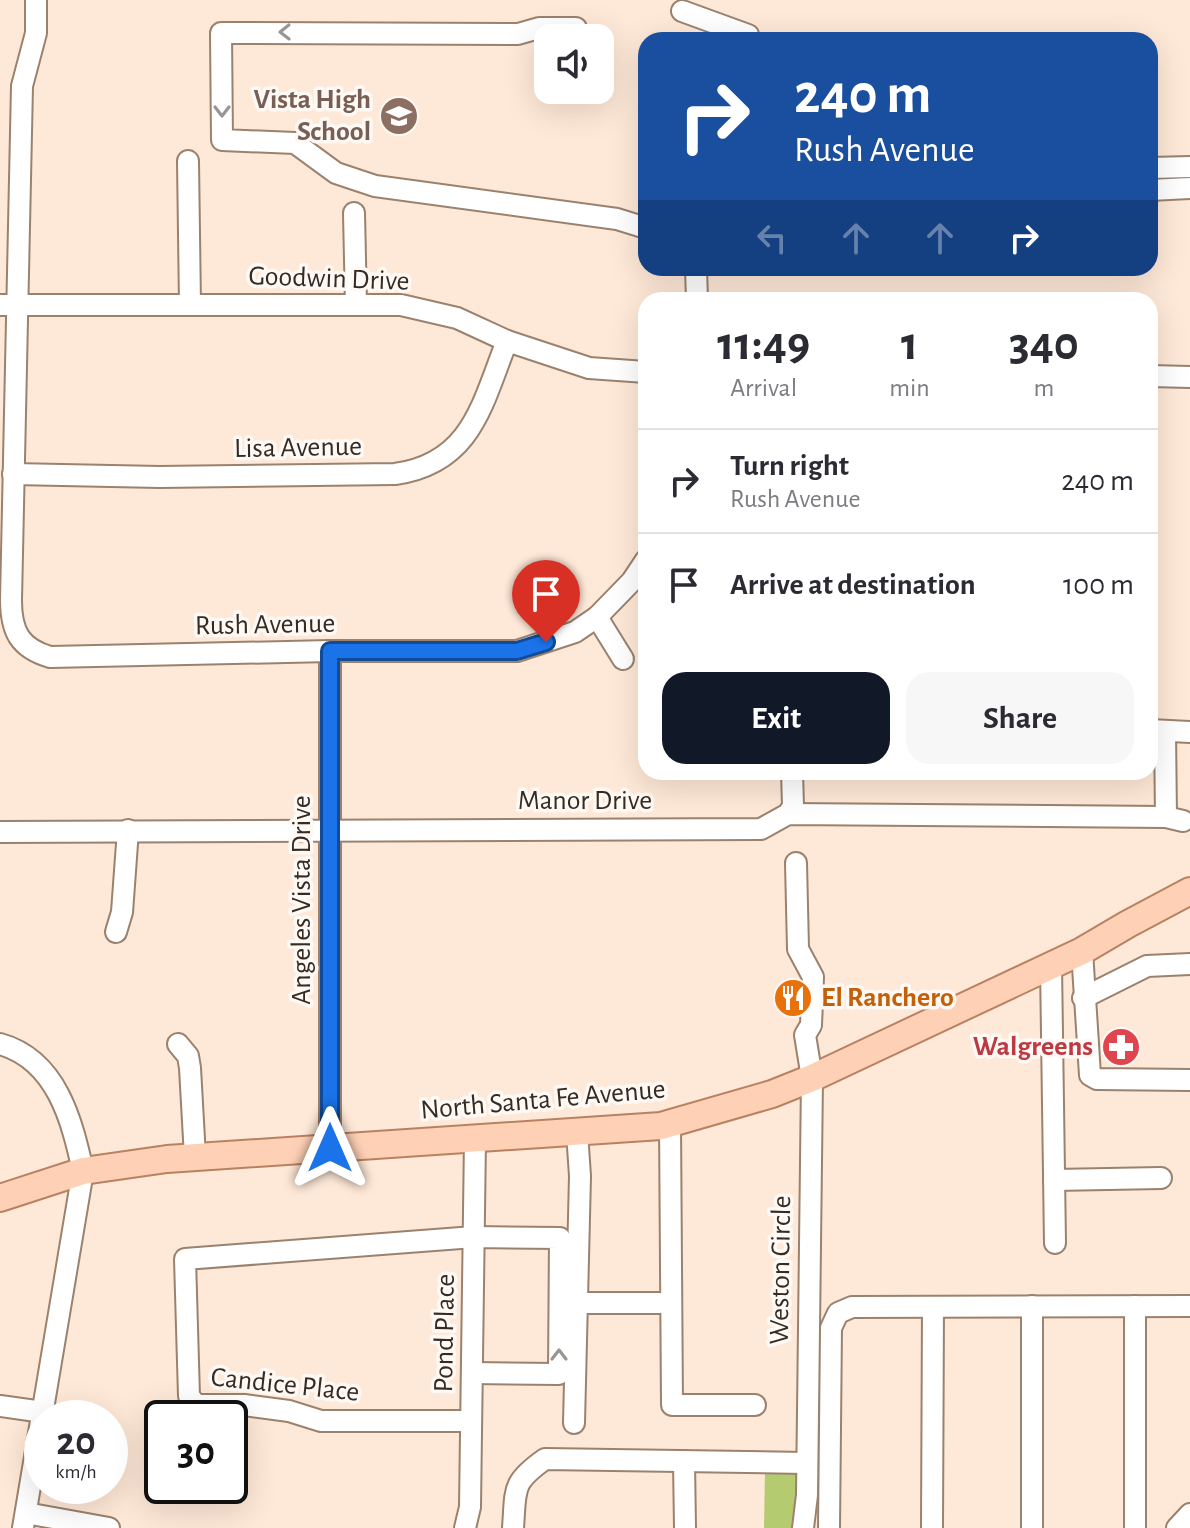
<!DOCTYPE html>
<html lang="en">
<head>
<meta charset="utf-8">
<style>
	body { margin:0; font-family:"Alegreya Sans",sans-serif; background:#f7f7f7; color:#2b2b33; height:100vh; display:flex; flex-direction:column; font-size:30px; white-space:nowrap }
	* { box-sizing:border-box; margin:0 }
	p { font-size:26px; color:#7c7c81 }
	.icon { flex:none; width:44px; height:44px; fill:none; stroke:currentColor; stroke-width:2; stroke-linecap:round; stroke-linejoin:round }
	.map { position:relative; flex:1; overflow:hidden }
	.side { position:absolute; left:638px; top:292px; width:520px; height:488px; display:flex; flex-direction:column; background:#fff; border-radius:24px; box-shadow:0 8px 32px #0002 }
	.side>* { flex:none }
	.guide { position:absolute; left:638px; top:32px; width:520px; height:244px; border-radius:24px; box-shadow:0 8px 32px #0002; background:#1a4fa0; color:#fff; overflow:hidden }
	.fabs { position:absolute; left:534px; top:24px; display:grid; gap:16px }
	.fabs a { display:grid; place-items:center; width:80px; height:80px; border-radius:16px; background:#fff; box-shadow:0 8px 32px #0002; font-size:40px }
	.speed { position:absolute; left:24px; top:1400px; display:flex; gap:16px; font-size:40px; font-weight:700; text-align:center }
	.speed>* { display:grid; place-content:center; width:104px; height:104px; border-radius:50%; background:#fff; box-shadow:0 8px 32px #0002; line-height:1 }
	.speed small { font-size:20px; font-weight:400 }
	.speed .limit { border:4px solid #111; border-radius:12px; background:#fff; color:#111 }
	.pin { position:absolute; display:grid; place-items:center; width:68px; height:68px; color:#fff; margin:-82px -34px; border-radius:50% 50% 50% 0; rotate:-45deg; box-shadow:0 0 8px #0007 }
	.pin .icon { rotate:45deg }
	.me { position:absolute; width:88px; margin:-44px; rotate:0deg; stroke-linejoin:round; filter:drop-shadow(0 0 6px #0008) }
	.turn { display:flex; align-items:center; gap:28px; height:168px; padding:0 24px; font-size:36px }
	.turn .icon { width:104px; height:104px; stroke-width:2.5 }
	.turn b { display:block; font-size:56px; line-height:68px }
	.lanes { display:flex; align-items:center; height:76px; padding:0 24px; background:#0003; justify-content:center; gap:40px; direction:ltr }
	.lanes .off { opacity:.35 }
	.eta { display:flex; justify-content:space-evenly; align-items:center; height:136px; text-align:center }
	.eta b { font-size:48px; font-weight:600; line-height:56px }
	.action { display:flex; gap:16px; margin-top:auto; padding:16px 24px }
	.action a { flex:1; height:92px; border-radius:24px; background:#111827; color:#fff; font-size:32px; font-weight:600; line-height:92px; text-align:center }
	.action a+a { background:#f7f7f7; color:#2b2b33 }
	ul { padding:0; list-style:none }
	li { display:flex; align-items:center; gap:24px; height:104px; padding:0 24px; border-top:2px solid #e1e1e2 }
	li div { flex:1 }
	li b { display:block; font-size:30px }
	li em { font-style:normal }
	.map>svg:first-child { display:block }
	.green { fill:#b4cb70 }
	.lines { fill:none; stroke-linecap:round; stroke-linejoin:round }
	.minor-casing { stroke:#9a826e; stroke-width:24 }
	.major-casing { stroke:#b88262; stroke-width:30 }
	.minor { stroke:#fff; stroke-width:20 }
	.major { stroke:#fed0b5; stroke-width:26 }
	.oneway { stroke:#9a9591 }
	.route-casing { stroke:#114b97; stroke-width:20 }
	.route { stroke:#1a73e8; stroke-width:14 }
	.labels { text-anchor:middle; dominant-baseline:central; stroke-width:7; stroke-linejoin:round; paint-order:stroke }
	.education-label { font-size:28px; font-weight:bold; fill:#785e54; stroke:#fef9f4; text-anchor:end }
	.street-label { font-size:28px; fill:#352b23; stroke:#fef9f4 }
	.food-label { font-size:28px; font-weight:bold; fill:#c56008; stroke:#fef9f4; text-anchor:start }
	.health-label { font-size:28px; font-weight:bold; fill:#be3a42; stroke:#fef9f4; text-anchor:end }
</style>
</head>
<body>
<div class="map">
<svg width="1190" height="1528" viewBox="0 0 1190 1528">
	<rect width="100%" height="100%" fill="#fee8d7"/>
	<polygon class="green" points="765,1468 814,1468 813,1528 764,1528"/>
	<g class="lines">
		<defs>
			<g id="minor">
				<path d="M36,0V33L22,86L11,600C11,632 20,648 50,657L330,651H517L575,632L597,617L632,581L646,560"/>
				<polyline points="682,11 748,35 748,40"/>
				<polyline points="576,28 539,28 518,34 221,33 222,140 295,143 336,173 375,186 617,219 646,228"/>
				<polyline points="188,161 190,305"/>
				<polyline points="1150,168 1190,167"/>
				<polyline points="1150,190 1190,188"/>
				<polyline points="354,213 356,305"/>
				<polyline points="696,268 697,300"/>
				<polyline points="0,305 401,305 457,318 507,341 589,368 646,372"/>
				<polyline points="1150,376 1190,377"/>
				<path d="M13,474L160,477L395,474C472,463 482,404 507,341"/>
				<polyline points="597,617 623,659"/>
				<polyline points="330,651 330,1148"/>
				<polyline points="1150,730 1190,732"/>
				<polyline points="1165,731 1166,817 1183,821"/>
				<polyline points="788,814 793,806 792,772"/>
				<polyline points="0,832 761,829 788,814 1166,817"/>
				<polyline points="796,863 798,949 813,977 811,1025 805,1035 812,1078 807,1495 803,1528"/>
				<polyline points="116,932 122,912 128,830"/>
				<polyline points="1082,951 1090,1075 1097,1079 1190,1080"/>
				<polyline points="1051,965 1055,1243"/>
				<polyline points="1083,998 1147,966 1190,964"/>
				<path d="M0,1044C57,1060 72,1121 83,1171L23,1528"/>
				<polyline points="178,1044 188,1056 190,1068 195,1157"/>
				<polyline points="670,1123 672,1405 755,1405"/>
				<polyline points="1054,1180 1161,1178"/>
				<polyline points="577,1303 660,1303"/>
				<polyline points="1032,1306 1032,1528"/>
				<polyline points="1135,1306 1135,1528"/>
				<polyline points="0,1406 43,1412"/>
				<polyline points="471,1421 321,1421 289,1411 244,1405 196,1405 189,1396 185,1259 474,1237 560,1238 559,1374 472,1373"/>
				<polyline points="574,1423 580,1176 577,1132"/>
				<polyline points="684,1461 685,1528"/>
				<polyline points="26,1513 109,1528"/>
				<polyline points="465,1528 470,1507 475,1139"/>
				<path d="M513,1528C516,1489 511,1483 545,1459L806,1463"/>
				<polyline points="829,1528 831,1328 838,1313 852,1307 1190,1306"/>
				<polyline points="932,1528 933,1307"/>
				<polyline points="1177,1528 1190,1514"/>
			</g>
			<polyline id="major" points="0,1198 83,1171 167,1159 661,1126 772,1094 812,1078 1082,951 1128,924 1190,891"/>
		</defs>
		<use href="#minor" class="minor-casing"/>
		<use href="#major" class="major-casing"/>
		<use href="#minor" class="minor"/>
		<use href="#major" class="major"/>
	</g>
	<defs><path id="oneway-chevron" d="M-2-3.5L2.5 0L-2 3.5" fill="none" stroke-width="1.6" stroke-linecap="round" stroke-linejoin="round" transform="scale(2)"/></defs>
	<g class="oneway">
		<use href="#oneway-chevron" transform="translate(285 32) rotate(179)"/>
		<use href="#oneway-chevron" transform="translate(222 111) rotate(90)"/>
		<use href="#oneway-chevron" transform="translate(559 1355) rotate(-90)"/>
	</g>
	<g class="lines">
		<defs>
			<polyline id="route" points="330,1148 330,651 517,651 546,642"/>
		</defs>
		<use href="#route" class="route-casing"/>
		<use href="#route" class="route"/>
	</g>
	<defs>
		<symbol id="school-disc" viewBox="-11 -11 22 22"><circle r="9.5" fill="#8d6e63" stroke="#fef9f4"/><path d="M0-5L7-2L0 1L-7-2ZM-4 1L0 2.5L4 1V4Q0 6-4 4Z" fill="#fff"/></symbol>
		<symbol id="restaurant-disc" viewBox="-11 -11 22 22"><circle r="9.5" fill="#e8710a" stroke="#fef9f4"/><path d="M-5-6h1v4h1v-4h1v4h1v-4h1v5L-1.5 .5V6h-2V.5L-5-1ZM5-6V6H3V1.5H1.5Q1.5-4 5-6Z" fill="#fff"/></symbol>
		<symbol id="pharmacy-disc" viewBox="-11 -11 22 22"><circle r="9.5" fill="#e0444e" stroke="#fef9f4"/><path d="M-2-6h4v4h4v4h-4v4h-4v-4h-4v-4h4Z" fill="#fff"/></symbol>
	</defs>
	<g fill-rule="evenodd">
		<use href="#school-disc" x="377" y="94" width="44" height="44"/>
		<use href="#restaurant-disc" x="771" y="976" width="44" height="44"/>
		<use href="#pharmacy-disc" x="1099" y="1025" width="44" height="44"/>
	</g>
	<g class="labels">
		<g class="education-label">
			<text x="371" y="100">Vista High<tspan x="371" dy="32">School</tspan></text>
		</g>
		<g class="street-label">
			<text transform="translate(329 279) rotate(2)">Goodwin Drive</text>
			<text transform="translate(298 448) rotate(-1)">Lisa Avenue</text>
			<text transform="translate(265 625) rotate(-1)">Rush Avenue</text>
			<text x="585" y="801">Manor Drive</text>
			<text transform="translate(302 900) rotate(-90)">Angeles Vista Drive</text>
			<text transform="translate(543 1100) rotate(-5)">North Santa Fe Avenue</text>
			<text transform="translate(781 1270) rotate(-89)">Weston Circle</text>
			<text transform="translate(445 1333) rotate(-89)">Pond Place</text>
			<text transform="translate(285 1385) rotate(6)">Candice Place</text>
		</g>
		<g class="food-label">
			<text x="821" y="998">El Ranchero</text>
		</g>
		<g class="health-label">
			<text x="1093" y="1047">Walgreens</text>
		</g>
	</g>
</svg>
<div class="fabs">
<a><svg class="icon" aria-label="sound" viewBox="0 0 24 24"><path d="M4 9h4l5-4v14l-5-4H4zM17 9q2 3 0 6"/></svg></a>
</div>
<div class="speed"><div>20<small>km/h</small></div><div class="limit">30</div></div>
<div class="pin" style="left:546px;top:642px;background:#d93025"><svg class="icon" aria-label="arrive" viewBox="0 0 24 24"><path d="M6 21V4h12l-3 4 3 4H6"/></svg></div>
<svg class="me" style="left:330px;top:1148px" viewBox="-20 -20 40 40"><path d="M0-17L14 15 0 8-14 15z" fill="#1a73e8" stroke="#fff" stroke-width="4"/></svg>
<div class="guide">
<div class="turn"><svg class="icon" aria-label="right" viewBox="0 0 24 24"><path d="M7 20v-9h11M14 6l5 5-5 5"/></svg><div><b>240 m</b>Rush Avenue</div></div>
<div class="lanes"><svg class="icon off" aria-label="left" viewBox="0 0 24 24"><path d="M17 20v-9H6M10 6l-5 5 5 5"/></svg><svg class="icon off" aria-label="ahead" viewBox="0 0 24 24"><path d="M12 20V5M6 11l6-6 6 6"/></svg><svg class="icon off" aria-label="ahead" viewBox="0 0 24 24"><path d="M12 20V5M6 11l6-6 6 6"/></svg><svg class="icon" aria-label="right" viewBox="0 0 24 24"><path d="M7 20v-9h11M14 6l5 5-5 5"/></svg></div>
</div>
<section class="side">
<div class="eta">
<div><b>11:49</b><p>Arrival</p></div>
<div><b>1</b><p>min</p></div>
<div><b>340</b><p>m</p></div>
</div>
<ul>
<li><svg class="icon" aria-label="right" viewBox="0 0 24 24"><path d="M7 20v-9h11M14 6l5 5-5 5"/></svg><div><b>Turn right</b><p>Rush Avenue</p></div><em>240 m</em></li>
<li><svg class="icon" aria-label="arrive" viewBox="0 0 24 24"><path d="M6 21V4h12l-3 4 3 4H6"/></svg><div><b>Arrive at destination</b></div><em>100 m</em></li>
</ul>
<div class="action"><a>Exit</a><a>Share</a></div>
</section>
</div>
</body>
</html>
